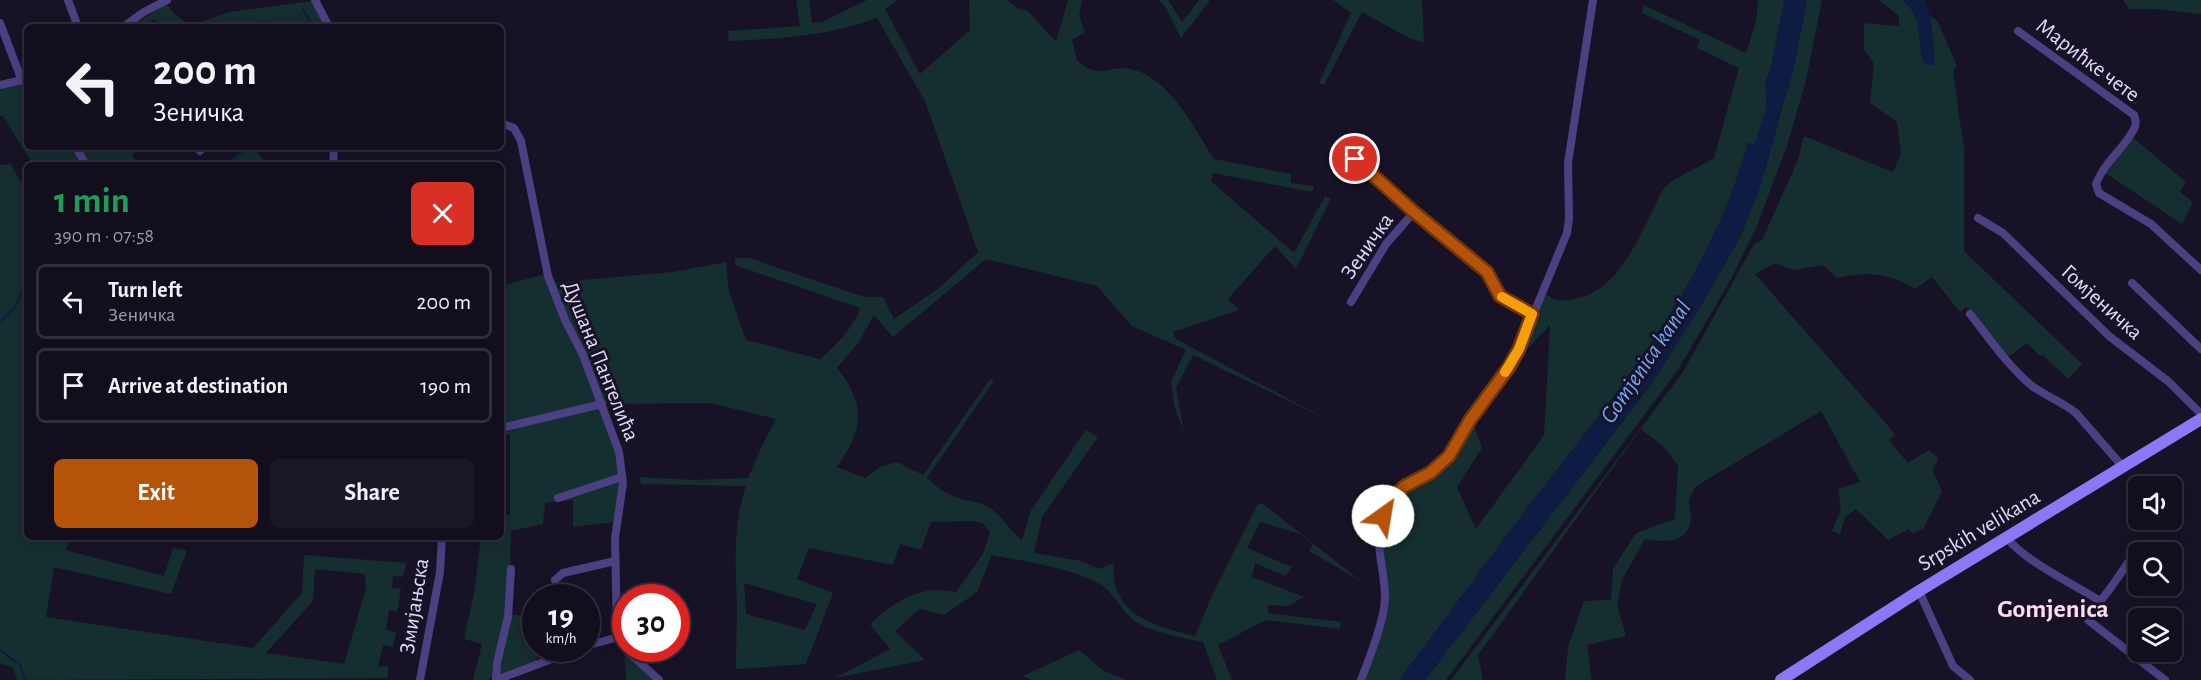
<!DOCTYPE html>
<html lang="en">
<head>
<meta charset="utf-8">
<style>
	body { margin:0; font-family:"Alegreya Sans",sans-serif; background:#1b1726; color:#f1f3f6; height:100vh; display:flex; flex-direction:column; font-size:22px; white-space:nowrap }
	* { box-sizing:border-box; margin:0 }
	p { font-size:20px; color:#9c9ca4 }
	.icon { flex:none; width:33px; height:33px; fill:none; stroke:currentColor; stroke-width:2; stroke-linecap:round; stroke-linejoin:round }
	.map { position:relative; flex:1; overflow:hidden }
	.panel { position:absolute; left:24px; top:162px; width:480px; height:378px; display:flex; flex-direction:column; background:#120e1d; border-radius:9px; box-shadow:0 3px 15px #0003,0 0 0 2px #312e3b }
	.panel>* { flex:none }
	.top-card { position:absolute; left:24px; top:24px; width:480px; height:126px; border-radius:9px; box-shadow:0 3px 15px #0003,0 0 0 2px #312e3b; background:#120e1d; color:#f1f3f6; overflow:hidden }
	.fabs { position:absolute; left:2128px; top:476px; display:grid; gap:12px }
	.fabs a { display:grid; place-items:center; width:54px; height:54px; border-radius:9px; background:#120e1d; box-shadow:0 3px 15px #0003,0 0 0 2px #312e3b; font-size:30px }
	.speed { position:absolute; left:522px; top:584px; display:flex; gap:12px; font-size:30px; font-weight:700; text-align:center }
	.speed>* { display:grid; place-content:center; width:78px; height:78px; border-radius:50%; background:#120e1d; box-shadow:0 3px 15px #0003,0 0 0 2px #312e3b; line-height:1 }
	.speed small { font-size:15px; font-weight:400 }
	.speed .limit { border:9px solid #d22; background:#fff; color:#111 }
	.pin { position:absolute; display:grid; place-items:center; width:51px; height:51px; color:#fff; margin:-26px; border:3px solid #fff; border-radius:50%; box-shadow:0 2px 6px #0007 }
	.me { position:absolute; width:66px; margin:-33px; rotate:32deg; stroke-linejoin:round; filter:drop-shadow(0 0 4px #0008) }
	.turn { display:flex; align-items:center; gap:21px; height:126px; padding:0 30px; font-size:27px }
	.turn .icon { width:78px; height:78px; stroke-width:2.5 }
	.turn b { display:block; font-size:42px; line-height:51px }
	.round { display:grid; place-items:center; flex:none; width:63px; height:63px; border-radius:9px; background:#1b1726 }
	.headline { display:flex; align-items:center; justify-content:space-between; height:102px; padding:0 30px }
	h1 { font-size:36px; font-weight:700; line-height:45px; color:#1e9e55 }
	.primary-button { display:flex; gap:12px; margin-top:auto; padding:12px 30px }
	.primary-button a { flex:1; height:69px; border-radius:9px; background:#b45309; color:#fff; font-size:24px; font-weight:700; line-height:69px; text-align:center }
	.primary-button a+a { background:#1b1726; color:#f1f3f6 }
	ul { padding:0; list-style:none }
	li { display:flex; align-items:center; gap:18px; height:75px; margin:0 12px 9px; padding:0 18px; border:3px solid #312e3b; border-radius:9px }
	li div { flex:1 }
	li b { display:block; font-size:22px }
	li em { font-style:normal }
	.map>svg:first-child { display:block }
	.green { fill:#152e30; fill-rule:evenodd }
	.water { fill:#0e1b43 }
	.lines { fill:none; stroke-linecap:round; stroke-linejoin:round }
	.stream { stroke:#0e1b43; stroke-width:2 }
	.canal { stroke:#0e1b43; stroke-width:9 }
	.street { stroke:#4b4082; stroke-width:8 }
	.secondary { stroke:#8a78f5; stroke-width:12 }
	.route-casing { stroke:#753606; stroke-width:15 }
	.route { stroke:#b45309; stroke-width:10 }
	.slow { stroke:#f59e0b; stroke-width:10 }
	.labels { text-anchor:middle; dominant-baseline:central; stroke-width:6; stroke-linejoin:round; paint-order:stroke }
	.street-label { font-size:22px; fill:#e2dafc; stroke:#181227 }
	.water-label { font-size:24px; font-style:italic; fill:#70a7f5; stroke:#181227 }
	.quarter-label { font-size:26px; font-weight:bold; fill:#fddced; stroke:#181227 }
</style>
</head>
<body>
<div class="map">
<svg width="2201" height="680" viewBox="0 0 2201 680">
	<rect width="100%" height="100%" fill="#181227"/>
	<g class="green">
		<path d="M796,0H809L812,23L822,22L867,0H897L885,9L920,74L970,30L969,0H1007L1018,9L1027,10L1056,42L1068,0H1082L1079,16L1085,32L1072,40L1077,61C1104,81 1106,65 1130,69C1168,75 1195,129 1214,159L1291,174V183L1314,186L1312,192L1213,173L1211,181L1294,253L1325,196L1331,199L1296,269L1275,246L1228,299L1239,310L1173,332L1176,339L1328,420L1193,355L1176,388L1184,432L1174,405L1171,381L1186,350L1132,326L1097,286L986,259L893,337L874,315L858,343L837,368C867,405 863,430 837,467L865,478L880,467L897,462L923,475L990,379L994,381L927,478C938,489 950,496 965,500C973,502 980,502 988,507C1002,515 1009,530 1022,540L1031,510L1086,430L1098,437L1042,517L1034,553L1081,561L1099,569L1114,563C1109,615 1155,626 1195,636L1212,595L1257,505L1262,503L1362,582L1309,551L1313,544L1300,534L1260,522L1247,548L1292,567L1286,576L1255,563L1252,577L1304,597L1288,606L1268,605V613L1341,622L1340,629L1266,620L1218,645L1232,680H1217L1203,642C1183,638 1144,631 1130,617C1119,606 1113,591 1098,583C1066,567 1027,562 992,555L977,592L944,615L920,609L895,631L925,660L835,678L890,649L870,624C886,609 905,595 927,591C936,590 947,591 956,592L983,554L990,532L983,523L972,521L931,522L921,550L900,544L893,565L809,548L797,579L833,593L806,664L736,669C736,648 737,626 737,604C735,563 733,525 746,486L641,484L640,477L693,480L748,478L763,444L776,419L710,403L609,404L600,405L609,423L622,477L614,522L573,527V500L545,503L543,524L511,531L510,570L505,613L535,618L536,648H538L536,661L487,680H473L482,644L464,639L474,594L481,537H501V515H510V435H501V286L545,274L548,283L673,272L726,262L729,292L746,340L820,359C835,346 854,328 860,308L735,265V258H749L864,297H883L894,319L939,288L978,252L925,101L877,18C825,36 783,39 729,41L728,31L800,26ZM744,583L817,604L805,630L746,614Z"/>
		<polygon points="1159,0 1168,0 1182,22 1199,0 1210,0 1181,38 1165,7"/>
		<polygon points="1333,0 1422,0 1424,43 1407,37 1362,12 1324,85 1319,83 1351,13"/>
		<path d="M1758,0H1785L1771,67L1765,84L1769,125L1767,132L1758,147L1748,142C1712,279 1620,389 1535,498C1489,558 1445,620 1399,680H1364L1384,625L1382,530L1394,502L1404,492L1426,480L1472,424L1474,425L1482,448L1457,487L1476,529L1544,435L1550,325L1520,357L1544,293C1555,302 1563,302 1578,298C1618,289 1636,243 1653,210C1657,203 1660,191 1666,186C1679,175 1699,167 1714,158L1739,68L1697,48L1700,40L1642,13L1644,5L1746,53L1756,21Z"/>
		<polygon points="1807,0 1822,0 1806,80 1787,146 1756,228 1731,279 1678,370 1446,680 1425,680 1652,383 1702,304 1741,235 1761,184 1794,66"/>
		<path d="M1879,0H1903C1927,22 1914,44 1926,65H1932L1935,60L1930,15L1938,22L1957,66L1953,72L1964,149V251L2082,364L2068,379L2043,355L2040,356L2027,343L2008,357L1966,307L1960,312L1932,277L1915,289C1887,272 1868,272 1837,278L1823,265L1794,270L1775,263L1755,274L1895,434L1889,441L1908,463L1929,450L1938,458L1933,471L1942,491L1924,528L1913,534L1909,529L1888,540L1856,509L1845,517L1840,534L1832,531L1841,510L1838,489L1860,482L1821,411L1695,487C1694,491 1690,496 1689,500C1688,508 1693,516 1690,524C1684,544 1661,542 1645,539L1622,580L1617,604L1626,636L1587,645L1592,680H1565L1568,647L1584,601L1611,600L1613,569L1636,533L1675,519L1678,465L1662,445L1641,429L1478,655L1483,680H1451L1683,372L1754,244L1762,240L1798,160L1804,136L1893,172L1901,154L1897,122L1870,103L1874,63L1864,50V23L1899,26V16Z"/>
		<polygon points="2123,0 2201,0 2201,14 2157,9 2129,9"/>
		<polygon points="312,1 325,27 293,27 266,21 225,27 171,27 153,20 142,27 131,27 166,4 176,15 188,24 199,23 229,12"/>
		<polygon points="27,83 27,147 145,147 132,154 138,165 33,165 3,116 0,116 0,89"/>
		<polygon points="2132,137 2186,182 2180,192 2193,202 2182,224 2104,172"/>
		<polygon points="242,147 256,147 255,149 268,165 221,165 243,150"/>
		<path d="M11,164L27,193V537H71L66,550L164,576L173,548L187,550L171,594L54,567L46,617L253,648L302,593L304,555L406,563L403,577L393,576L392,588L401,589L397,612L389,610L386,630L396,632L393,647L383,645L378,666L389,667L387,678L17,680L13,668L0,663V165ZM315,569L365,574L366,588L344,664L266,653L313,601Z"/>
		<polygon points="624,648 655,680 626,680"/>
		<polygon points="1079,650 1104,671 1127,680 1031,680 1023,676"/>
	</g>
	<g class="water">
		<path d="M1784,0H1807L1794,66L1761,184L1741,235L1702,304L1652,383L1425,680H1399C1445,620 1489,558 1535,498C1621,387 1711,280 1748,142L1758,147L1767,132L1769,125L1765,84L1771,67Z"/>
		<path d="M1903,0H1924L1930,15L1935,60L1933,65H1926C1914,44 1927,22 1903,0Z"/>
	</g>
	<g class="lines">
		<g class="stream">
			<polyline points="303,9 313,27"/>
			<polyline points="223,165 249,147"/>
			<polyline points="0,322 15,307 27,280"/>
			<polyline points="0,650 20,665 25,680"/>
		</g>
		<polyline class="canal" points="1756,155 1771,108"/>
		<g class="street">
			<polyline points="68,0 78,27"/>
			<polyline points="315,0 329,27"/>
			<polyline points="0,23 22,81"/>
			<polyline points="123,27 144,12 167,0"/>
			<path d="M2018,31L2134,115C2136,120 2137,124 2134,129C2124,149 2104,162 2096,184L2099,193L2151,224L2201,270"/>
			<polyline points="0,85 26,79"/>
			<polyline points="501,123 514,128 521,141 548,276 565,320 583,355 619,452 623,483 615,538 617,633 625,649 659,680"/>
			<polyline points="76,147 86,165"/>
			<polyline points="198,147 200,151"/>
			<polyline points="1355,159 1414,212 1487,272 1500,296 1532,314"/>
			<polyline points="333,165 334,147"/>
			<polyline points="1978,218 2003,233 2109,336 2169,382 2201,414"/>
			<polyline points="2132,283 2201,349"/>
			<polyline points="1351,302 1386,244 1414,212"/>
			<path d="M1970,314C1989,338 2008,366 2032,386C2046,396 2062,402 2076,413L2123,467"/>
			<polyline points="501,428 602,404"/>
			<polyline points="558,498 622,477"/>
			<path d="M2007,538C2026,562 2072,583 2100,601L2088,612V620L2165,680"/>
			<polyline points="555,580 563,573 615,561"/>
			<polyline points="1919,591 1953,666 1970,680"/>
			<path d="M2100,601C2115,585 2125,564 2140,547"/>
			<polyline points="586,646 618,637"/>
			<polyline points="420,680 440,572 442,537"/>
			<polyline points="496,680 497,663 508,617 511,569"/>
			<polyline points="496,680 581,648"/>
			<path d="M1361,680C1369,659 1385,619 1385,597C1385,569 1373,543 1383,516C1397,480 1418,487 1440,466C1453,454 1460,435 1470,420C1486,396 1505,375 1519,349L1567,233L1569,219L1568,163L1593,0"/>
		</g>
		<polyline class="secondary" points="1781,680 1919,591 2201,419"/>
	</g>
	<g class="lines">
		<defs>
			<polyline id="route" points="1355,159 1414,212 1487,272 1500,296 1532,314 1519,349 1509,367 1470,420 1449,456 1430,473 1405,486 1398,492 1390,502 1383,516"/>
		</defs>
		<use href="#route" class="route-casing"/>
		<use href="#route" class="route"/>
		<polyline class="slow" points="1502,297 1532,314 1519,349 1505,372"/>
	</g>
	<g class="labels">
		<g class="street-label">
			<text transform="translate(2088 60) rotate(37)">Марићке чете</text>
			<text transform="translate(1367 246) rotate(-55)">Зеничка</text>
			<text transform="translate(2102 302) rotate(42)">Гомјеничка</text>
			<text transform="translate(601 361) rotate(68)">Душана Пантелића</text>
			<text transform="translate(1979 530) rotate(-31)">Srpskih velikana</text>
			<text transform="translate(414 606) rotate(-81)">Змијањска</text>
		</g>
		<g class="water-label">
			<text transform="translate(1646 362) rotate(-56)">Gomjenica kanal</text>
		</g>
		<g class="quarter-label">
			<text x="2053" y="609">Gomjenica</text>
		</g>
	</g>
</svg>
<div class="fabs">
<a><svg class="icon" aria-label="sound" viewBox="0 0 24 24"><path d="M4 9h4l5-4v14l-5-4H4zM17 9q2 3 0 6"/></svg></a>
<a><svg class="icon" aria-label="search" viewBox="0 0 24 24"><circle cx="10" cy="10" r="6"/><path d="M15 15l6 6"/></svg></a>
<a><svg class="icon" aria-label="layers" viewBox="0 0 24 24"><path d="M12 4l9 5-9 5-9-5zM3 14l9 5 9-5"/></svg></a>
</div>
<div class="speed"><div>19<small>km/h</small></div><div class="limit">30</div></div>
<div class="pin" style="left:1355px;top:159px;background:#d93025"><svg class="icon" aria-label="arrive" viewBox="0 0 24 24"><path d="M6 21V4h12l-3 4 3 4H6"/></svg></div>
<svg class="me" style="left:1383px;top:516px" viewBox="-20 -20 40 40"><circle r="19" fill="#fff"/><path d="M0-13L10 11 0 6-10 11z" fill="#b45309"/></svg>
<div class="top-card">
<div class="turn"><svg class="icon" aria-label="left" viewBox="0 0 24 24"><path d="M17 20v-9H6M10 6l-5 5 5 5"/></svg><div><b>200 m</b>Зеничка</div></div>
</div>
<section class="panel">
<div class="headline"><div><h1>1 min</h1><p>390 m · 07:58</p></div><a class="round" style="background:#d93025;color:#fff"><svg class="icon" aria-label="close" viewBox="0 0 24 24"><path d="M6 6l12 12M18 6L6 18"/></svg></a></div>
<ul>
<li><svg class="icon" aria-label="left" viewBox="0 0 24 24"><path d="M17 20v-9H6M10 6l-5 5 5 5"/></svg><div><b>Turn left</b><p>Зеничка</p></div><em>200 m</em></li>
<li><svg class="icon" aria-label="arrive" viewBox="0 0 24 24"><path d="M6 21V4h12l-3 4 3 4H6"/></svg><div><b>Arrive at destination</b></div><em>190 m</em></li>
</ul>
<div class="primary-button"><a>Exit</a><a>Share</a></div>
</section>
</div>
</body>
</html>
